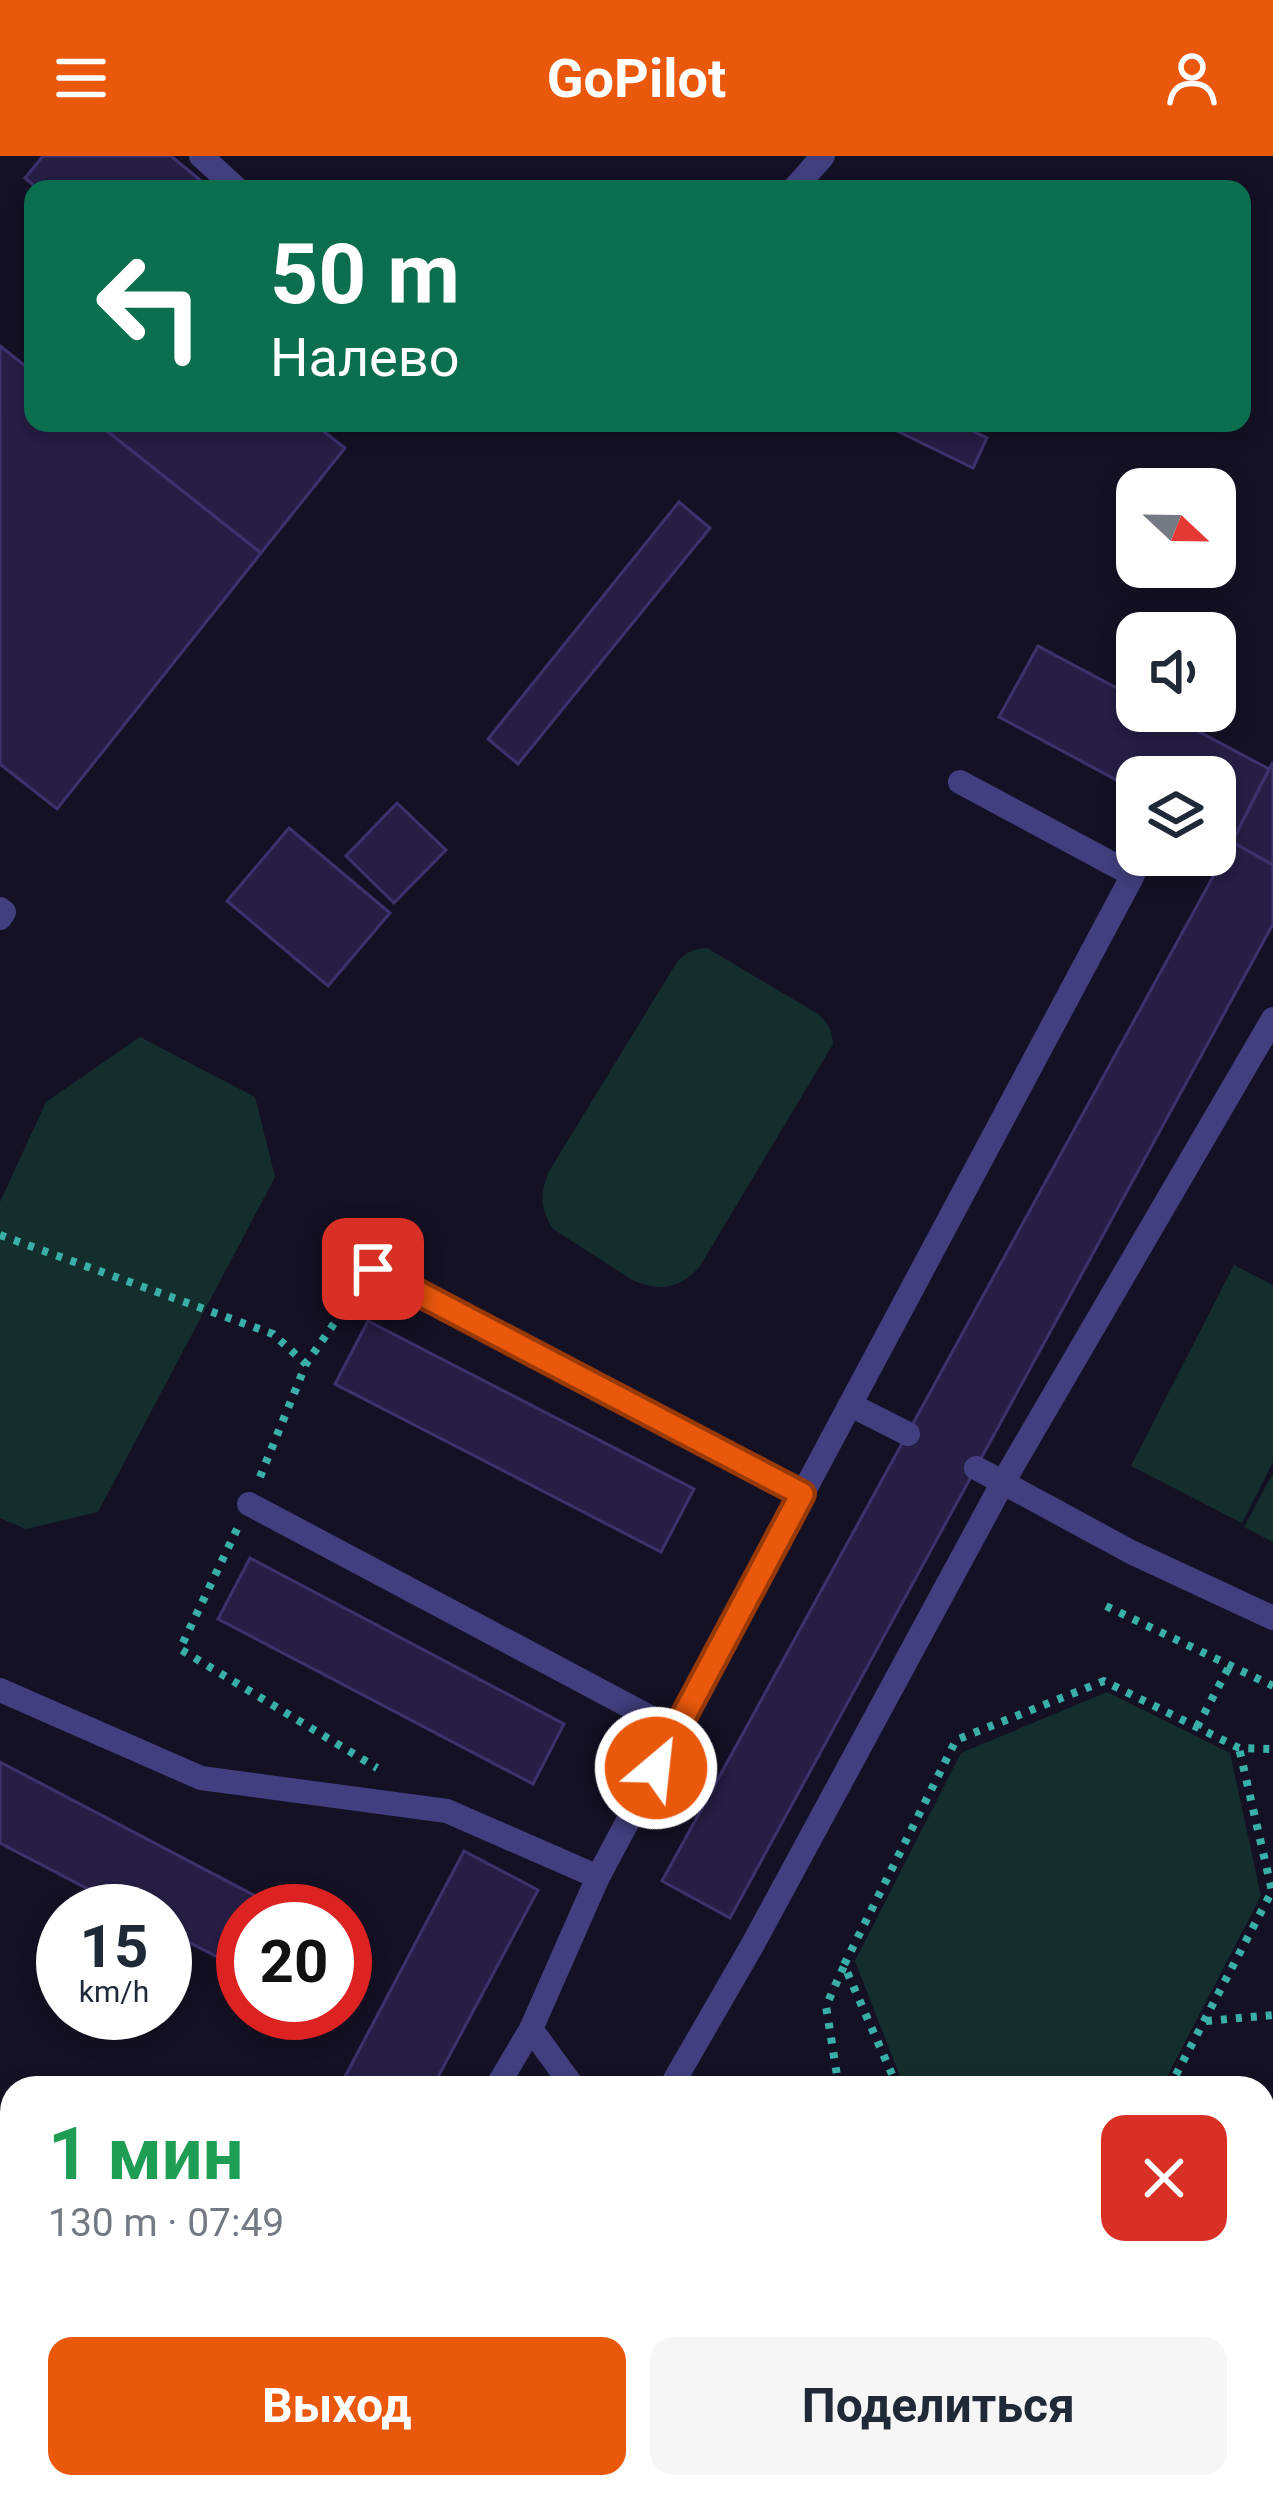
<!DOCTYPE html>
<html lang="ru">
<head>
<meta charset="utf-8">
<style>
	body { margin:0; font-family:Roboto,sans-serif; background:#f6f6f7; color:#1f2937; height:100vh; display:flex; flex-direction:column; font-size:45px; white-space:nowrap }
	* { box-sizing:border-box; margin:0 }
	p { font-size:39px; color:#747a83 }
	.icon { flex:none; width:66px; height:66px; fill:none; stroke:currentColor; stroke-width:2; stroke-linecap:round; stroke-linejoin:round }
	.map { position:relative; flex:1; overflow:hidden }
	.drawer { position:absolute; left:0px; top:1920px; width:1275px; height:423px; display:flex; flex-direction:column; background:#fff; border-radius:36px 36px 0 0; box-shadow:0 6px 18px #0003 }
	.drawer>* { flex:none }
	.banner { position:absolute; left:24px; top:24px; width:1227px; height:252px; border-radius:24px; box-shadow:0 6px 18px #0003; background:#0b6e4f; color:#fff; overflow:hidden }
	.needle { width:78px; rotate:112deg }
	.tools { position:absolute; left:1116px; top:312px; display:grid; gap:24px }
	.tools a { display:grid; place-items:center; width:120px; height:120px; border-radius:24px; background:#fff; box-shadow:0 6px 18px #0003; font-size:60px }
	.speed { position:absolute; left:36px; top:1728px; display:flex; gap:24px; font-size:60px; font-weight:700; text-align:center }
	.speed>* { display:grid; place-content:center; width:156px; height:156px; border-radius:50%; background:#fff; box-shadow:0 6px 18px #0003; line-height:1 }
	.speed small { font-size:30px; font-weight:400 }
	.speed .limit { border:18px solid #d22; background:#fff; color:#111 }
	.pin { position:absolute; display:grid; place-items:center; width:102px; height:102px; color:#fff; margin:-51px; border-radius:24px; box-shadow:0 6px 18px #0006 }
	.me { position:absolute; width:132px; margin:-66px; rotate:28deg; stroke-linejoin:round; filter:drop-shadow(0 0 9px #0008) }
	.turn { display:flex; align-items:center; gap:42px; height:252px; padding:0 48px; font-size:54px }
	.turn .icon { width:156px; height:156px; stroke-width:2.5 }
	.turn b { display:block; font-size:84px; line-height:102px }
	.round { display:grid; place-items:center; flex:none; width:126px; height:126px; border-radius:24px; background:#f6f6f7 }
	.summary { display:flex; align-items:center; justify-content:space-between; height:204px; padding:0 48px }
	h1 { font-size:72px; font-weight:700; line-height:90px; color:#1e9e55 }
	.action { display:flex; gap:24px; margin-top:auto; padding:24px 48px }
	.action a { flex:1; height:138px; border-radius:24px; background:#ea580c; color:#fff; font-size:48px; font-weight:700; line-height:138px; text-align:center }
	.action a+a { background:#f6f6f7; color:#1f2937 }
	header { display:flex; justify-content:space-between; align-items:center; height:156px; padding:0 48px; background:#ea580c; color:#fff; font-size:54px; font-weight:700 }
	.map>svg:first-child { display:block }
	.green { fill:#142e2d }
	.building { fill:#261e44; stroke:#3e326e; stroke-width:3 }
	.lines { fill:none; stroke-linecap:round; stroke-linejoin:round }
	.path { stroke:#39afa8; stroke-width:8; stroke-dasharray:6 9; stroke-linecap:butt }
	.service { stroke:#423f80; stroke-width:24 }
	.secondary { stroke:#7a76f5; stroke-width:30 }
	.route-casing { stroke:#983908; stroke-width:30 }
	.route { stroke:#ea580c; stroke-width:21 }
</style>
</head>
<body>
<header><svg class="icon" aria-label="menu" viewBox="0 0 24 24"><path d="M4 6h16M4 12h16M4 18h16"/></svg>GoPilot<svg class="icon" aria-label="person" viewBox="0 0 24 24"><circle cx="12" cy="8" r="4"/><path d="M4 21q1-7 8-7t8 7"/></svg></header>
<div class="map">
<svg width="1273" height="2341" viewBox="0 0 1273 2341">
	<rect width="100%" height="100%" fill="#141125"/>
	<g class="green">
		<path d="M707,792L818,858C828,867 832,874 833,888L700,1110C681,1132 661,1136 634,1125L553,1073C540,1053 540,1039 548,1017L677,806C686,796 693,793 707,792Z"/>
		<polygon points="140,881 255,941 275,1021 98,1356 26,1373 0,1362 0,1046 46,946"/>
		<polygon points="1234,1109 1273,1129 1273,1306 1242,1367 1131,1310"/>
		<polygon points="1272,1319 1273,1320 1273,1386 1244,1371"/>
		<polygon points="1107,1536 1230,1597 1261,1740 1161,1932 911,1932 903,1928 855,1805 961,1597"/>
	</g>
	<g class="building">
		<polygon points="43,0 171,0 211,33 38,33 25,22"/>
		<polygon points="0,190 33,216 33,267 97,267 261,397 57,653 0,608"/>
		<polygon points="97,267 313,267 345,292 261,397"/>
		<polygon points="893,267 956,267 987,282 973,312 891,272"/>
		<polygon points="679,346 710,372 518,608 488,583"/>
		<polygon points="1038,490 1137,543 1137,555 1160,555 1269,613 1232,686 1215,677 1215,621 1137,621 1137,635 999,561"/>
		<polygon points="1273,606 1273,709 1232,686"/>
		<polygon points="397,647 446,694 394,747 346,700"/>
		<polygon points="289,672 390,757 328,830 227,745"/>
		<polygon points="1232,686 1273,709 1273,768 730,1762 662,1725"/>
		<polygon points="368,1165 694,1333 661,1396 335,1228"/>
		<polygon points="250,1402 564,1568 533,1628 218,1463"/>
		<polygon points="0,1606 284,1755 243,1755 243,1814 165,1774 165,1755 130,1755 0,1687"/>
		<polygon points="464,1695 538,1734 432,1932 339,1932"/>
		<polygon points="12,2188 12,2331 32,2331 27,2341 0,2341 0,2210"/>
		<polygon points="1263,2256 1273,2265 1273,2301 1263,2313"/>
		<polygon points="434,2331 493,2331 481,2341 442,2341"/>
		<polygon points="694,2331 819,2331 827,2341 681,2341"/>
		<polygon points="1212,2331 1247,2331 1238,2341 1223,2341"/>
	</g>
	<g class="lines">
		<g class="path">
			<polyline points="0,1079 273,1178 306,1208"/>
			<polyline points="260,1321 306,1208 358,1133"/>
			<polyline points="237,1373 180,1493 377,1612"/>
			<polyline points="1106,1450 1273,1530"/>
			<polyline points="1197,1571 1230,1509"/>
			<polyline points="1206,1865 1273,1859"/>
			<polyline points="839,1932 826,1850 844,1810"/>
			<polyline points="898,1932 844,1809 956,1584 1104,1525 1239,1592 1273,1593"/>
			<polyline points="1169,1932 1272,1735 1239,1592"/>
			<polyline points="1263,1970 1273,1953"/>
			<polyline points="1263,2056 1273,2042"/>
			<polyline points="1033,2341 1041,2331"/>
		</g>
		<g class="service">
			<polyline points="201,0 237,33"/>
			<polyline points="794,33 823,0"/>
			<polyline points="0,753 4,756 0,762"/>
			<polyline points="373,1113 802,1338"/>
			<polyline points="851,1249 908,1278"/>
			<polyline points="976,1312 1131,1396 1273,1462"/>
			<polyline points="249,1348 676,1575"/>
			<polyline points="0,1534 201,1622 447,1655 598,1721"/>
			<polyline points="496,1932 531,1873"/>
			<polyline points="574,1932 531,1873 598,1721 1133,719 960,626"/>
			<polyline points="670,1932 753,1788 1002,1328 1273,863"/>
			<polyline points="904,2331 913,2341"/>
			<polyline points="234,2341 243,2331"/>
			<polyline points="640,2341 653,2331"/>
		</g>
		<g class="secondary">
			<polyline points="1263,2155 1273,2142"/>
			<polyline points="1117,2341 1124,2331"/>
		</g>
	</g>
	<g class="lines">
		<defs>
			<polyline id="route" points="373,1113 802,1338 656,1612"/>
		</defs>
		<use href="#route" class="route-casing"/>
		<use href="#route" class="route"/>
	</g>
</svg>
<div class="tools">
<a><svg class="needle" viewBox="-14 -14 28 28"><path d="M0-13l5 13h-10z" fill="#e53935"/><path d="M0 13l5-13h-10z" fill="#747a83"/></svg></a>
<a><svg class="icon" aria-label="sound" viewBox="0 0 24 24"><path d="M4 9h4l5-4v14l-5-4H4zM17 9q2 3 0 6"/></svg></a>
<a><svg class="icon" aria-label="layers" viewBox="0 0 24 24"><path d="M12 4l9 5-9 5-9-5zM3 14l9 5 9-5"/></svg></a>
</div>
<div class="speed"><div>15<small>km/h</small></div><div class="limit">20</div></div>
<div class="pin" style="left:373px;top:1113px;background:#d93025"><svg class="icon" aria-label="arrive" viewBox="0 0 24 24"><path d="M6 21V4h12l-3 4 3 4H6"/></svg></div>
<svg class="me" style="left:656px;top:1612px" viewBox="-20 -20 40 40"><circle r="17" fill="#ea580c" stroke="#fff" stroke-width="3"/><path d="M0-11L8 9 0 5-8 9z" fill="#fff"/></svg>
<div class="banner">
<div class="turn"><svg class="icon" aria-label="left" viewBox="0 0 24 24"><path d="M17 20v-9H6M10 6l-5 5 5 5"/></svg><div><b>50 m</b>Налево</div></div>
</div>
<section class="drawer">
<div class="summary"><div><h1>1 мин</h1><p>130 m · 07:49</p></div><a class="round" style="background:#d93025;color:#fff"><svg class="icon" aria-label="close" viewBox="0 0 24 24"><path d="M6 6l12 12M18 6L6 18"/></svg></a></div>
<div class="action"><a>Выход</a><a>Поделиться</a></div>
</section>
</div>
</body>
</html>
